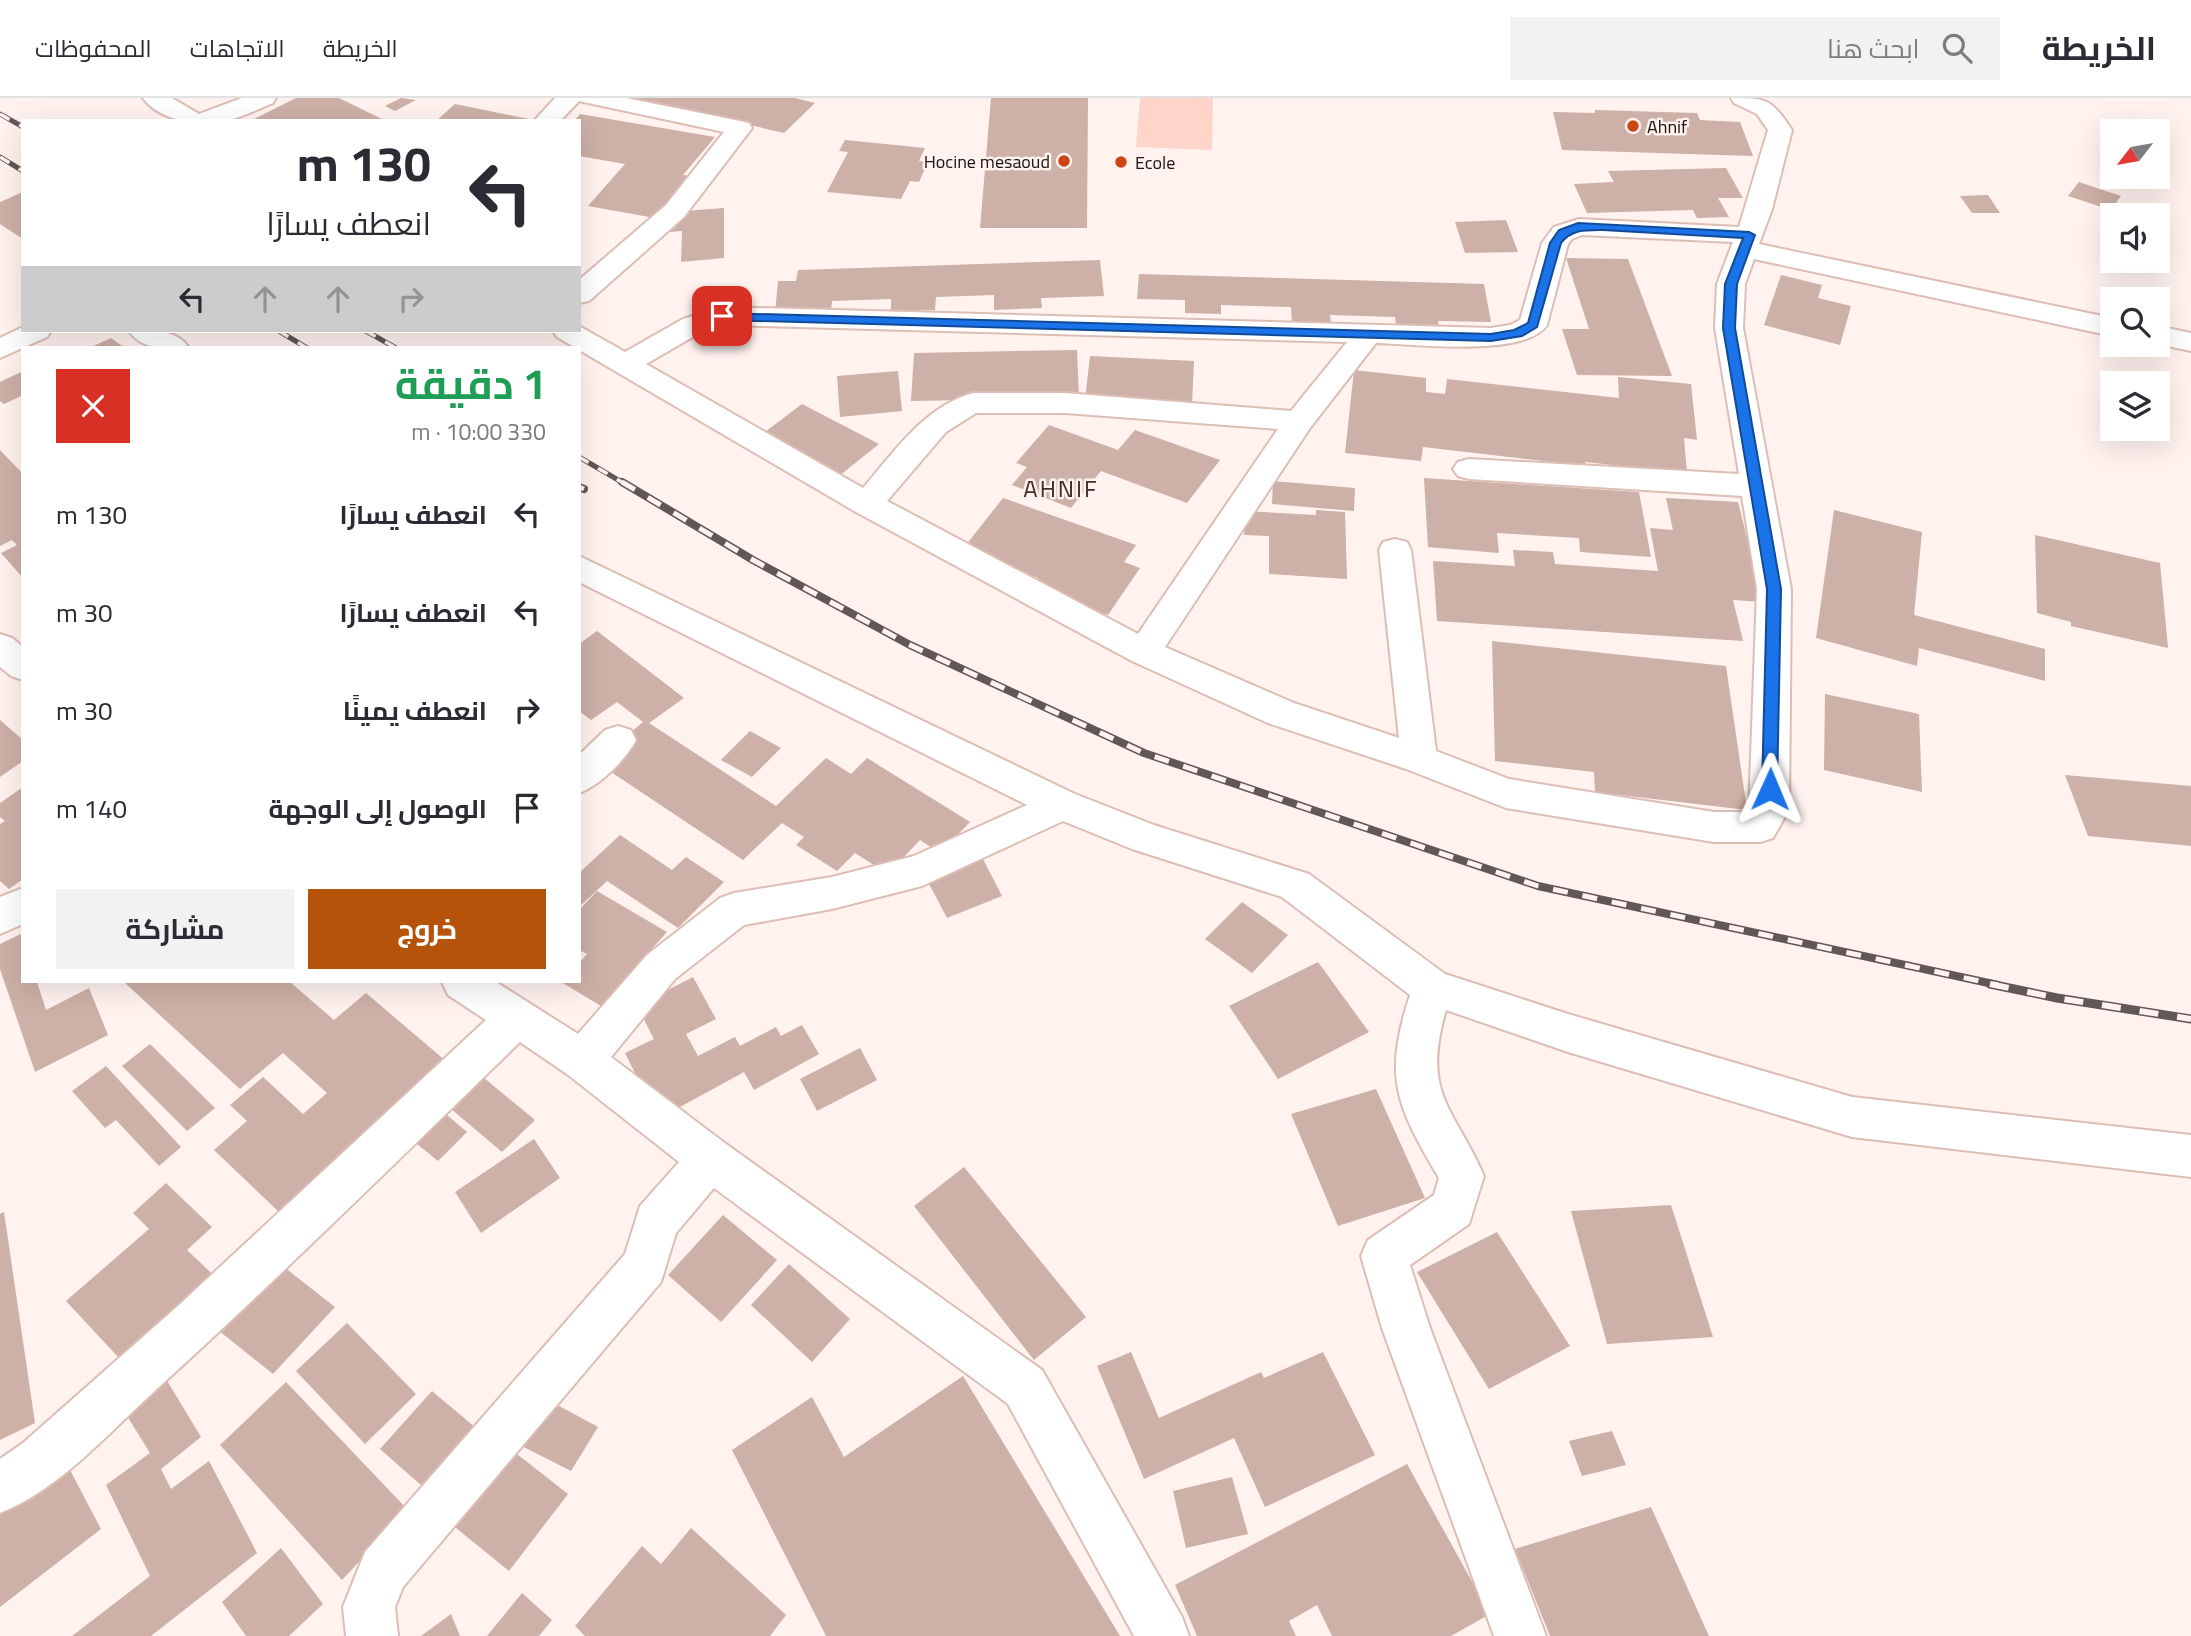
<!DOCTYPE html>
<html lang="ar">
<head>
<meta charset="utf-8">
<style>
	body { margin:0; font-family:Georgia,Cairo,serif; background:#f2f2f3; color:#2b2b33; direction:rtl; height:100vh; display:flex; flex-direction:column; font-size:26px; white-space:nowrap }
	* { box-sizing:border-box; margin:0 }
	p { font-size:23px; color:#7c7c81 }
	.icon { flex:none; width:38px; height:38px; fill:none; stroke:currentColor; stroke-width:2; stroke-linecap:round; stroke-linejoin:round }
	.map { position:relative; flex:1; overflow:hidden; direction:ltr }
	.side { position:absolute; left:21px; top:248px; width:560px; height:637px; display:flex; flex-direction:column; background:#fff; border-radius:0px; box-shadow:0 7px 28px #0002; direction:rtl }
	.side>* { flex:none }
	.guide { position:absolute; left:21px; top:21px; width:560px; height:214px; border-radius:0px; box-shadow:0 7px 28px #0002; direction:rtl; background:#fff; color:#2b2b33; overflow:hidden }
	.needle { width:46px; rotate:239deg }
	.buttons { position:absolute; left:2100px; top:21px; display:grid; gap:14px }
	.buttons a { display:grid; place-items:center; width:70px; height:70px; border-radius:0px; background:#fff; box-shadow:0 7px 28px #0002; font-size:35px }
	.pin { position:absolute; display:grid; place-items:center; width:60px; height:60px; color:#fff; margin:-30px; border-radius:14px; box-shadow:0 4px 10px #0006 }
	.me { position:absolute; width:77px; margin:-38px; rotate:1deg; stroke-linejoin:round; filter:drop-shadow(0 0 5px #0008) }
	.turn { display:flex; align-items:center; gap:24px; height:147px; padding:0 35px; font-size:32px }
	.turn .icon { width:91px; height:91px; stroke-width:2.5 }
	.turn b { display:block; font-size:49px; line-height:60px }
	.lanes { display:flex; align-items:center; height:66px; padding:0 35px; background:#0003; justify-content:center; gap:35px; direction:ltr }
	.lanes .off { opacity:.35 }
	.round { display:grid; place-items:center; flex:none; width:74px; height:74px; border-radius:0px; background:#f2f2f3 }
	.head { display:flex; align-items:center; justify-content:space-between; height:119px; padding:0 35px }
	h1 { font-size:42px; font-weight:700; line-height:52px; color:#1e9e55 }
	.primary-button { display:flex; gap:14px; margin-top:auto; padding:14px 35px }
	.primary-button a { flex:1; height:80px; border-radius:0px; background:#b45309; color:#fff; font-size:28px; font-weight:700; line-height:80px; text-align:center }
	.primary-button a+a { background:#f2f2f3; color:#2b2b33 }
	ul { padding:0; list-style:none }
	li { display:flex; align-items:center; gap:21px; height:98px; padding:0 35px }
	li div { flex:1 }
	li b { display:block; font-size:26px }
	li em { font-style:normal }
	header { display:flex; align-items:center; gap:42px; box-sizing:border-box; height:98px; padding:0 35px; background:#fff; border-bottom:2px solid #e1e1e2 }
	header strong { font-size:33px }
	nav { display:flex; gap:38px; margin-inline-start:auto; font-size:24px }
	.search { width:490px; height:63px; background:#f2f2f3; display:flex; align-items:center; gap:18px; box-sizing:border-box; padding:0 24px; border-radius:0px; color:#7c7c81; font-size:26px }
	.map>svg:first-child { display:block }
	.green { fill:#ffd5c9 }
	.building { fill:#cdb0a7 }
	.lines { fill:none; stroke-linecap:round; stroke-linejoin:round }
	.minor-casing { stroke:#dcbeb5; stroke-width:4 }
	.minor { fill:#fff; fill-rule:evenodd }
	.rail-far2-casing { stroke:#625754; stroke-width:5 }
	.rail-far1-casing { stroke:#625754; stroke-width:8 }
	.rail-casing { stroke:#625754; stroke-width:9 }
	.rail-far2 { stroke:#fff2ef; stroke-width:3.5; stroke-dasharray:11; stroke-linecap:butt }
	.rail-far1 { stroke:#fff2ef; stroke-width:5; stroke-dasharray:15; stroke-linecap:butt }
	.rail { stroke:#fff2ef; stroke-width:6; stroke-dasharray:19; stroke-linecap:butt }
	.route { fill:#1a73e8; stroke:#114b97; stroke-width:2 }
	.poi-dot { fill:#cc4513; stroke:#fff2ef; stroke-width:2.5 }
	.labels { text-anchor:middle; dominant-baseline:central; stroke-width:5; stroke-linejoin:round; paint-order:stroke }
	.far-poi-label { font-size:18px; fill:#1f1512; stroke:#fff2ef; text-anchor:start }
	.quarter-label { font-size:24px; letter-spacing:2px; fill:#462f28; stroke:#fff2ef }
</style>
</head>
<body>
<header>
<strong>الخريطة</strong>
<div class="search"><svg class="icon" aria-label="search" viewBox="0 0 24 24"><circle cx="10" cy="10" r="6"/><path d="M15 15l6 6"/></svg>ابحث هنا</div>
<nav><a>الخريطة</a><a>الاتجاهات</a><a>المحفوظات</a></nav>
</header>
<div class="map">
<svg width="2191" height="1538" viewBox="0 0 2191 1538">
	<rect width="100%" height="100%" fill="#fff2ef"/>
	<polygon class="green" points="1140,0 1213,0 1212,52 1136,49"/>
	<g class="building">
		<polygon points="296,0 339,0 386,23 250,23"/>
		<polygon points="401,0 416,2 395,13 385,8"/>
		<polygon points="599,0 795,0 815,5 784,35 650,4 642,11"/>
		<polygon points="991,0 1088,0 1087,130 980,130"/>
		<polygon points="455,6 529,21 526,23 436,23"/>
		<polygon points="1595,12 1697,15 1700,22 1740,24 1753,58 1562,52 1553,14 1595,15"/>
		<polygon points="580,16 715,39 683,77 691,78 655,120 588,108 625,66 579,58 579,23 574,23"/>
		<polygon points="845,42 925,50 919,63 928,64 919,84 910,83 901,101 827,94 848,54 839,53"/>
		<polygon points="1726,70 1743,100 1718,100 1729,119 1697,120 1693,112 1587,115 1574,86 1614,84 1608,73"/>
		<polygon points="2079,84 2121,98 2111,112 2068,98"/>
		<polygon points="23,94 23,141 0,126 0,104"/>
		<polygon points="1988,97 2000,115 1972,115 1960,98"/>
		<polygon points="724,110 724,160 681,164 682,133 670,134 671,114"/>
		<polygon points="1506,122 1518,154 1465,155 1455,124"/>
		<polygon points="1566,160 1628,161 1672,278 1577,277 1562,231 1589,231"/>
		<polygon points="1100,162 1104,198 1041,200 1042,210 994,212 994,197 936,199 935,212 891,213 891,201 832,203 831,213 775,215 778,183 796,183 798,172"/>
		<polygon points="1139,176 1484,186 1491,224 1438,223 1440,236 1397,234 1395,219 1330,217 1331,226 1292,225 1291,209 1221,207 1221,216 1185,215 1185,202 1137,201"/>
		<polygon points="1781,177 1822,187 1818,200 1851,208 1840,247 1764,227"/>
		<polygon points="111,240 125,250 89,250"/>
		<polygon points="1077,252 1079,300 911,303 914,255"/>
		<polygon points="1090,258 1194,263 1192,307 1085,302"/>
		<polygon points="1354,272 1426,280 1426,294 1445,296 1447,281 1619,300 1618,279 1691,286 1697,342 1684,340 1687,375 1585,364 1585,368 1423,349 1421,363 1345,355"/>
		<polygon points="23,273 23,297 4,306 0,303 0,284"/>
		<polygon points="898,273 902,313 840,319 837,278"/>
		<polygon points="802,306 879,346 834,382 757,340"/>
		<polygon points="1049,327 1118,352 1135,332 1220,362 1187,405 1101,373 1071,410 1012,387 1027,369 1016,365"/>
		<polygon points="0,352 23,376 23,480 1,455 17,447 12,442 0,448"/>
		<polygon points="1424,380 1639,394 1651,459 1580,454 1579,440 1497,435 1499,455 1428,449"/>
		<polygon points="1273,383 1355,390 1354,413 1272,406"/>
		<polygon points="1003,400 1136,447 1124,464 1140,470 1108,517 1031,489 1038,480 962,452"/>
		<polygon points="1666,400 1738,404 1763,504 1733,502 1743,543 1437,523 1433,463 1515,468 1513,452 1553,454 1555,466 1658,473 1650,430 1673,432"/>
		<polygon points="1316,412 1345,414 1347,481 1269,476 1269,438 1244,437 1245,413 1316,417"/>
		<polygon points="1834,412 1922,434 1914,517 2045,551 2045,583 1919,550 1917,568 1816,540"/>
		<polygon points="2035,437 2160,465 2168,550 2071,528 2071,524 2037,515"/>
		<polygon points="597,533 684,600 649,625 776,708 826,660 851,676 867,660 970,724 940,755 920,742 888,776 855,755 837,773 796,747 804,739 782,725 743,762 596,664 643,624 617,604 591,622 579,613 579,546"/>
		<polygon points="1492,543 1726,568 1747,712 1595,694 1594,674 1495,663"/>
		<polygon points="1825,596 1919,616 1922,694 1824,672"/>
		<polygon points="0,622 23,642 23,663 0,679"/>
		<polygon points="750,633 781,650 752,679 721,662"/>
		<polygon points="2065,677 2191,688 2191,748 2088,738"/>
		<polygon points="23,689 23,781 9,791 0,783 0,726 5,723 0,719 0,705"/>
		<polygon points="620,737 672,772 686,759 724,784 678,830 607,783 579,809 579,775"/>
		<polygon points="982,759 1002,798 947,820 926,780"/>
		<polygon points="597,793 667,834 601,908 561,884 579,884 579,865 587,856 579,852 579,812"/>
		<polygon points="1242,804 1288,837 1252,875 1205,841"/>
		<polygon points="21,836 23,884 37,884 46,912 89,890 108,937 35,974 0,871 0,846"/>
		<polygon points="1318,864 1369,934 1278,981 1229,908"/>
		<polygon points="693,879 716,921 686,936 698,958 735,939 740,948 776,929 781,938 802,927 819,956 754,992 744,974 658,1021 625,955 654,941 637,908"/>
		<polygon points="124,884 290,884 334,922 366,895 447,964 280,1115 214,1052 247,1023 230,1007 263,979 303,1016 327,995 283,955 240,991"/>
		<polygon points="150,946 215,1010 187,1033 122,968"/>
		<polygon points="860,950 877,982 817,1013 800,981"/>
		<polygon points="106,968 181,1049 159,1068 116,1022 105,1030 72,993"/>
		<polygon points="478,975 535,1022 502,1054 444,1005"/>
		<polygon points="1376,991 1425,1100 1338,1128 1291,1016"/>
		<polygon points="441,1012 467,1034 438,1063 411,1041"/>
		<polygon points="534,1041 560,1080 481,1135 455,1094"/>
		<polygon points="964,1069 1086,1219 1034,1262 914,1108"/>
		<polygon points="166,1085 212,1129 187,1152 226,1189 133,1275 66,1203 149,1131 133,1115"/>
		<polygon points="1671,1107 1713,1239 1607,1246 1571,1113"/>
		<polygon points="4,1114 35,1325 0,1342 0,1116"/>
		<polygon points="723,1117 777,1162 721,1224 668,1177"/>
		<polygon points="1497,1134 1570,1248 1489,1291 1417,1174"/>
		<polygon points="270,1158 335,1209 273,1276 208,1224"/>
		<polygon points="789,1166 850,1221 812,1264 751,1207"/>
		<polygon points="347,1225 416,1296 365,1346 296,1273"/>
		<polygon points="1131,1254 1159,1320 1261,1274 1264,1280 1323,1254 1375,1357 1265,1409 1234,1340 1144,1381 1097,1268"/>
		<polygon points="163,1276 201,1339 161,1371 171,1391 209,1363 257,1455 151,1538 72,1538 150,1478 106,1387 150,1355 121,1308"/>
		<polygon points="963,1278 1120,1538 826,1538 732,1352 812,1299 844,1359"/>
		<polygon points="286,1284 408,1412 342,1482 220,1347"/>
		<polygon points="432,1293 482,1335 430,1395 380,1351"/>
		<polygon points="537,1296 598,1329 571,1373 508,1341"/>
		<polygon points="1612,1333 1626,1367 1582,1378 1569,1343"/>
		<polygon points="499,1342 568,1396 509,1473 440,1417"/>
		<polygon points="61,1355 101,1431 0,1509 0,1403"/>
		<polygon points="1407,1366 1490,1516 1451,1538 1332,1538 1317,1507 1289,1523 1296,1538 1197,1538 1175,1487"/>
		<polygon points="1232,1379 1248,1436 1186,1450 1173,1393"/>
		<polygon points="1651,1409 1709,1538 1550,1538 1515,1451"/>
		<polygon points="691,1430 786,1517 770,1538 585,1538 575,1528 642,1448 661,1466"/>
		<polygon points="281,1450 323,1506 289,1538 246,1538 222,1504"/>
		<polygon points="522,1495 552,1522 539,1538 487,1538"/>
		<polygon points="451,1516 460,1538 421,1538"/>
	</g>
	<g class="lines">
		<defs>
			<g id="minor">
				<path d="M143,0H172L199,16L242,0H276L273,5C258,11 241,20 225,23C199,27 160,24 143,0Z"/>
				<polygon points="555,0 626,0 740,23 749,25 752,30 684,119 589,203 579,205 579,182 666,107 724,34 579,3 560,23 534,23"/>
				<path d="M1731,0C1768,0 1771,1 1792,32L1772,111L1759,146L2112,220V238L1754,161L1745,186L1743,230L1791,491L1789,712L1773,740L1760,744H1714L1506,710L1406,671L1268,625L1132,563L856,414L557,239L553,233H579V228L625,254L683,221L722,209L1491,230L1510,227L1520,222L1542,145L1554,129L1579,121L1739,129L1768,32L1757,16L1734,5ZM1582,137L1733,144L1717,186L1715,230L1739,376L1469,361L1458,364L1453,371L1458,378L1469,381L1742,398L1757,491L1749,714H1714L1509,681L1436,653L1411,452L1407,444L1395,441L1383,444L1379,452L1399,640L1294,605L1165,549L1310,330L1376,245C1414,246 1525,260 1547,227L1568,146L1572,141ZM724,227L1347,244L1291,313L1065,295H973C924,309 895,353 863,390L646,266L703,233ZM976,315H1065L1278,331L1138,536L887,403L946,334Z"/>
				<polygon points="2158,228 2191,235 2191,253 2158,246"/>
				<polygon points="23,229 23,233 51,233 47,239 0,260 0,240"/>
				<path d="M129,233C150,232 176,230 189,250C168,251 142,253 129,233Z"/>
				<path d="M579,458L1075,696L1154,727L1309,776L1445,876L1568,916L1852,999L2191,1037V1079L1852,1039L1568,954L1446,912C1421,997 1454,1009 1484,1078L1469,1126L1410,1167L1430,1230L1546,1538H1494L1382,1230L1361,1158L1368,1142L1434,1097L1439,1080C1396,1007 1383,980 1410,897L1282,799L1132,751L1063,723L922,788L832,811L744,827L675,881L611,959L726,1046L1042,1272L1182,1519L1189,1538H1134L1008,1306L714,1090L676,1135L661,1184L403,1489L395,1509L398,1538H346L343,1509L365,1454L625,1156L640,1108L679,1064L567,976L520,944C400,1060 281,1178 158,1290C109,1334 62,1390 0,1415V1361L23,1345L179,1207L486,922L448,897L442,884H496L578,936L647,857L720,800L734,795L832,779L914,758L1027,707L579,484Z"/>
				<polygon points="0,536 12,540 23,549 23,582 11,578 0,569"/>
				<path d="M618,628L631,632L636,642C625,662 601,687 579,695V657L605,632Z"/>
				<polygon points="23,790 23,826 0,836 0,799"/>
			</g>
		</defs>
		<use href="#minor" class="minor-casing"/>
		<use href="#minor" class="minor"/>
		<defs>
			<g id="rail-far2">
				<polyline points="0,16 23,29"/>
				<polyline points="0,59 23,73"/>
				<polyline points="279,233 307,250"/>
				<polyline points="366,233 396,250"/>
				<polyline points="579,359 625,386"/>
			</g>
			<g id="rail-far1">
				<polyline points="622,384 753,462 910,547 1144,655 1538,788 1998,887"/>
				<polyline points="579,389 584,391"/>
			</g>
			<polyline id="rail" points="1990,886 2057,900 2191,921"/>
		</defs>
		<use href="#rail-far2" class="rail-far2-casing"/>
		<use href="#rail-far1" class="rail-far1-casing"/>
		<use href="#rail" class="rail-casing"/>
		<use href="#rail-far2" class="rail-far2"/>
		<use href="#rail-far1" class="rail-far1"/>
		<use href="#rail" class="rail"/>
	</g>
	<path class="route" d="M1578,125L1749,134L1755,137L1737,186L1735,230L1781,491L1777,691L1775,695H1764L1762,691L1767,491L1723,230L1725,186L1743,140L1603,132C1586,132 1572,131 1561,145L1537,229L1522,238L1491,243L722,222L717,218L722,215L1491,236L1514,232L1528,225L1550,145L1559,132Z"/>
	<g class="poi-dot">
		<circle cx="1633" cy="28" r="7"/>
		<circle cx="1064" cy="63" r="7"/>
		<circle cx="1121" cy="64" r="7"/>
	</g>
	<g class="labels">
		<g class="far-poi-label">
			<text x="1647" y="28">Ahnif</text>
			<text x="1050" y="63" text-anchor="end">Hocine mesaoud</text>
			<text x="1135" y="64">Ecole</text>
		</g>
		<g class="quarter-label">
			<text x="1061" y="390">AHNIF</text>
		</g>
	</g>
</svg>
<div class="buttons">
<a><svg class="needle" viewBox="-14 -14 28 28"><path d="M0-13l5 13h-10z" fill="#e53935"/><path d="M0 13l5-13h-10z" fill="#7c7c81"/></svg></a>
<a><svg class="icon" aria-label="sound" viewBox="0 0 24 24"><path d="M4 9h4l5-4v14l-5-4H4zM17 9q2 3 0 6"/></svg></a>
<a><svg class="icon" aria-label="search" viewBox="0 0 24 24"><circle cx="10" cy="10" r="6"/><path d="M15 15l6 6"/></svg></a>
<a><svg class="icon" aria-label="layers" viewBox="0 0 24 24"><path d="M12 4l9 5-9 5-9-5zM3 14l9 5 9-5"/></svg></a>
</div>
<div class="pin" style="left:722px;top:218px;background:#d93025"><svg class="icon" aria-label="arrive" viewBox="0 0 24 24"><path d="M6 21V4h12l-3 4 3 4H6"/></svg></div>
<svg class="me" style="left:1770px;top:691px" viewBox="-20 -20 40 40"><path d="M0-17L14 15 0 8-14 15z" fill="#1a73e8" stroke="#fff" stroke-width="4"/></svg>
<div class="guide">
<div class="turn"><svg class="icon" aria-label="left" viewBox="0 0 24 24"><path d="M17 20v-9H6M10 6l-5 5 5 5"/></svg><div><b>130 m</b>انعطف يسارًا</div></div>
<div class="lanes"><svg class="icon" aria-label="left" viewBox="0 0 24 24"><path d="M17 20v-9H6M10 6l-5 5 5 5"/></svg><svg class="icon off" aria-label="ahead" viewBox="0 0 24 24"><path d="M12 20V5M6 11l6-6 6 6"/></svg><svg class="icon off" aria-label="ahead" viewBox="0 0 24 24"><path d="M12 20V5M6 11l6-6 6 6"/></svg><svg class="icon off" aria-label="right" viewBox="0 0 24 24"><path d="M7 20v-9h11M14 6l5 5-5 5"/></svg></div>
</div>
<section class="side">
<div class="head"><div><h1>1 دقيقة</h1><p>330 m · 10:00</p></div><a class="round" style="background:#d93025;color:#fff"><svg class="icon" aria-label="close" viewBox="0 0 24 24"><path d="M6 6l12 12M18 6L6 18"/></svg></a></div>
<ul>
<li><svg class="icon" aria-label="left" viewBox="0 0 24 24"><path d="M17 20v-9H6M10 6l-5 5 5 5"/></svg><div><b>انعطف يسارًا</b></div><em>130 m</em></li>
<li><svg class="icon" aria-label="left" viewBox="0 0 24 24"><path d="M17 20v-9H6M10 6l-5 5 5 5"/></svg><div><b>انعطف يسارًا</b></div><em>30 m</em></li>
<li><svg class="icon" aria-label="right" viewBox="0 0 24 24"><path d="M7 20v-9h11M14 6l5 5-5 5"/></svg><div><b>انعطف يمينًا</b></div><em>30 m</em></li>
<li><svg class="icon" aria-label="arrive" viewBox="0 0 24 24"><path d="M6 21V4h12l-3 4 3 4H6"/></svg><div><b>الوصول إلى الوجهة</b></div><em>140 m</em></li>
</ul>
<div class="primary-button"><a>خروج</a><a>مشاركة</a></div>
</section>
</div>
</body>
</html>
